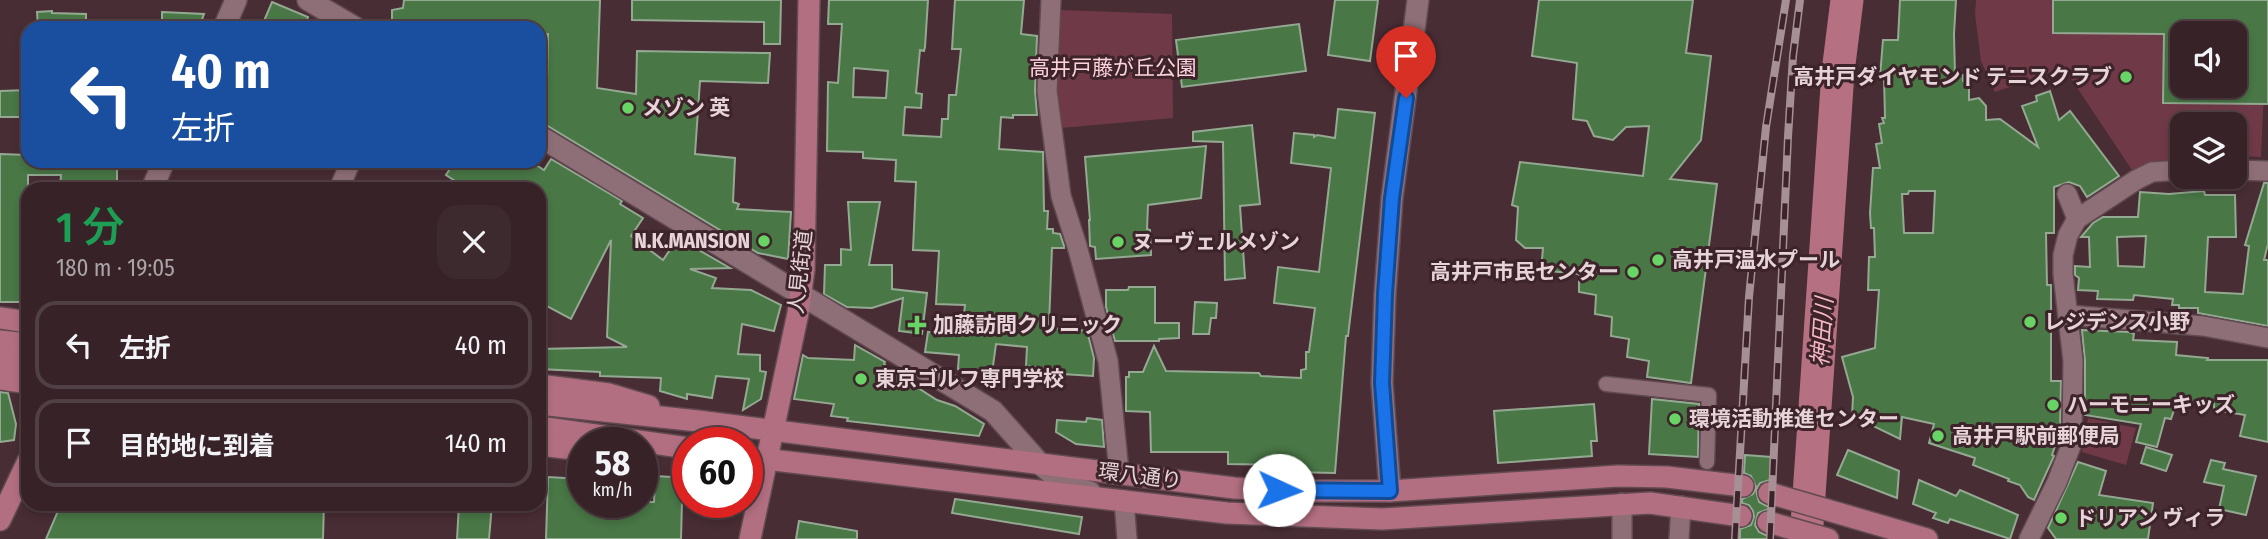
<!DOCTYPE html>
<html lang="ja">
<head>
<meta charset="utf-8">
<style>
	body { margin:0; font-family:"Fira Sans Condensed","Noto Sans JP",sans-serif; background:#3d2a2f; color:#f1f3f6; height:100vh; display:flex; flex-direction:column; font-size:26px; white-space:nowrap }
	* { box-sizing:border-box; margin:0 }
	p { font-size:23px; color:#aaa4a7 }
	.icon { flex:none; width:38px; height:38px; fill:none; stroke:currentColor; stroke-width:2; stroke-linecap:round; stroke-linejoin:round }
	.map { position:relative; flex:1; overflow:hidden }
	.panel { position:absolute; left:21px; top:182px; width:525px; height:329px; display:flex; flex-direction:column; background:#362227; border-radius:21px; box-shadow:0 4px 10px #0003,0 0 0 2px #503f44 }
	.panel>* { flex:none }
	.hud { position:absolute; left:21px; top:21px; width:525px; height:147px; border-radius:21px; box-shadow:0 4px 10px #0003,0 0 0 2px #503f44; background:#1a4fa0; color:#fff; overflow:hidden }
	.controls { position:absolute; left:2170px; top:21px; display:grid; gap:14px }
	.controls a { display:grid; place-items:center; width:77px; height:77px; border-radius:14px; background:#362227; box-shadow:0 4px 10px #0003,0 0 0 2px #503f44; font-size:35px }
	.speed { position:absolute; left:567px; top:427px; display:flex; gap:14px; font-size:35px; font-weight:700; text-align:center }
	.speed>* { display:grid; place-content:center; width:91px; height:91px; border-radius:50%; background:#362227; box-shadow:0 4px 10px #0003,0 0 0 2px #503f44; line-height:1 }
	.speed small { font-size:18px; font-weight:400 }
	.speed .limit { border:10px solid #d22; background:#fff; color:#111 }
	.pin { position:absolute; display:grid; place-items:center; width:60px; height:60px; color:#fff; margin:-72px -30px; border-radius:50% 50% 50% 0; rotate:-45deg; box-shadow:0 0 7px #0007 }
	.pin .icon { rotate:45deg }
	.me { position:absolute; width:77px; margin:-38px; rotate:92deg; stroke-linejoin:round; filter:drop-shadow(0 0 5px #0008) }
	.turn { display:flex; align-items:center; gap:24px; height:147px; padding:0 35px; font-size:32px }
	.turn .icon { width:91px; height:91px; stroke-width:2.5 }
	.turn b { display:block; font-size:49px; line-height:60px }
	.round { display:grid; place-items:center; flex:none; width:74px; height:74px; border-radius:21px; background:#3d2a2f }
	.overview { display:flex; align-items:center; justify-content:space-between; height:119px; padding:0 35px }
	h1 { font-size:42px; font-weight:600; line-height:52px; color:#1e9e55 }
	ul { padding:0; list-style:none }
	li { display:flex; align-items:center; gap:21px; height:88px; margin:0 14px 10px; padding:0 21px; border:4px solid #503f44; border-radius:21px }
	li div { flex:1 }
	li b { display:block; font-size:26px }
	li em { font-style:normal }
	.map>svg:first-child { display:block }
	.green { fill:#703948; fill-rule:evenodd }
	.lines { fill:none; stroke-linecap:round; stroke-linejoin:round }
	.river { stroke:#b57082; stroke-width:33 }
	.building { fill:#497746; stroke:#94a992; stroke-width:2; fill-rule:evenodd }
	.pedestrian-casing { stroke:#614a51; stroke-width:17 }
	.minor-casing { stroke:#614a51; stroke-width:22 }
	.tertiary-casing { stroke:#614a51; stroke-width:24 }
	.secondary-casing { stroke:#614a51; stroke-width:24 }
	.primary-casing { stroke:#614a51; stroke-width:24 }
	.pedestrian { stroke:#8f6f77; stroke-width:14 }
	.minor { stroke:#8f6f77; stroke-width:19 }
	.tertiary { stroke:#8f6f77; stroke-width:21 }
	.secondary { stroke:#8f6f77; stroke-width:21 }
	.primary { stroke:#b26f81; stroke-width:21 }
	.rail-casing { stroke:#a69095; stroke-width:8 }
	.rail { stroke:#3d232a; stroke-width:5; stroke-dasharray:16; stroke-linecap:butt }
	.route-casing { stroke:#114b97; stroke-width:18 }
	.route { stroke:#1a73e8; stroke-width:12 }
	.poi-dot { fill:#68d465; stroke:#3d232a; stroke-width:2.5 }
	.labels { text-anchor:middle; dominant-baseline:central; stroke-width:6; stroke-linejoin:round; paint-order:stroke }
	.park-label { font-size:21px; fill:#fcd2dc; stroke:#3d232a }
	.poi-label { font-size:21px; font-weight:bold; fill:#e6d4d8; stroke:#3d232a; text-anchor:start }
	.street-label { font-size:21px; fill:#e6d4d8; stroke:#3d232a }
	.water-label { font-size:23px; font-style:italic; fill:#f4b7c5; stroke:#3d232a }
</style>
</head>
<body>
<div class="map">
<svg width="2268" height="539" viewBox="0 0 2268 539">
	<rect width="100%" height="100%" fill="#482d34"/>
	<g class="green">
		<path d="M1976,0H2268L2261,157L2235,156V124H2182V157L2132,170L2064,68L1995,92L1981,61L1975,14ZM2182,33H2235V86H2182Z"/>
		<polygon points="1060,10 1172,14 1173,118 1061,128 1055,90"/>
		<polygon points="2088,418 2136,428 2126,465 2082,452"/>
	</g>
	<g class="lines">
		<polyline class="river" points="1806,539 1838,72 1847,0"/>
	</g>
	<g class="building">
		<polygon points="404,0 600,0 597,88 636,94 637,51 770,53 768,83 700,81 695,154 735,158 733,202 739,204 737,209 791,212 788,259 758,253 546,125 539,123 539,83 547,82 548,34 539,34 539,28 392,28 392,10 403,8"/>
		<polygon points="632,0 781,0 780,44 764,44 764,22 632,20"/>
		<path d="M829,0H928L925,47L924,51L920,50L916,93L922,94L921,108L905,107L903,135L941,137L942,119H948L949,95H956L961,49H952L955,0H1024L1021,34L1037,36L1035,91L1037,115H1013V118L1001,117L999,149L1043,152L1044,211H1048L1047,229H1053V233L1060,234L1064,246V248H1052L1049,324L1052,325V328L1087,331L1094,358L1093,376L1063,374L1064,370L1026,366L1027,347L996,344L992,373L958,369L959,355L925,352L928,332L962,333L965,305L936,304L939,251L913,250L916,182L895,181L896,160L863,158V152L827,151L828,82L838,83L842,24H828ZM854,68L888,71L886,98L853,97Z"/>
		<polygon points="1335,0 1378,0 1370,61 1328,55"/>
		<polygon points="1539,0 1693,0 1686,53 1711,56 1701,140 1670,179 1717,184 1691,383 1647,377 1649,361 1627,357 1629,339 1611,336 1612,317 1595,314 1596,295 1579,292 1579,274 1541,270 1543,248 1525,248 1516,240 1518,207 1512,205 1520,162 1643,176 1649,126 1626,127 1613,140 1594,136 1587,121 1573,119 1577,63 1532,56"/>
		<path d="M1900,0H1956L1954,34L1955,75H1963V81L1969,82V100L1979,98L1986,106V120L2000,119L2038,147L2022,106L2037,101L2036,96L2050,91L2059,120L2070,111L2119,176L2087,197L2080,186L2069,182L2054,187V233H2046L2047,285H2051V381H2061L2060,431L2052,455L2054,456L2034,500L2028,497L2020,485L2008,481L2009,479L1973,465L1975,458L1929,443L1934,424L1902,417L1900,439L1869,424L1870,417L1852,416L1853,397L1842,357L1875,348L1879,290H1868L1869,257H1875L1874,228H1871L1870,213L1873,168H1880L1876,144L1882,143L1879,124L1884,123L1882,118H1885L1884,77H1880L1883,40H1898ZM1909,191H1935L1933,233H1904L1902,194H1908Z"/>
		<path d="M2053,0H2268V104L2163,103L2164,34L2053,33ZM2182,33H2235V86H2182Z"/>
		<polygon points="272,2 308,17 304,28 261,28"/>
		<polygon points="52,11 52,13 86,14 86,28 38,28 37,12"/>
		<polygon points="162,12 204,14 199,28 162,28"/>
		<polygon points="1299,24 1306,71 1182,87 1176,40"/>
		<polygon points="28,90 28,117 0,117 0,91"/>
		<polygon points="1338,109 1375,113 1348,336 1346,336 1335,473 1291,472 1291,465 1228,464 1228,452 1151,452 1150,412 1126,411 1126,377 1129,377 1129,372 1143,372 1154,346 1166,371 1259,373 1261,376 1301,378 1301,370 1306,369 1306,352 1309,352 1315,308 1274,303 1278,267 1319,272 1331,168 1291,163 1294,133 1314,135 1314,137 1317,135 1335,138"/>
		<polygon points="1252,125 1260,204 1240,206 1245,278 1225,280 1223,142 1193,141 1193,132"/>
		<polygon points="1206,146 1201,198 1148,205 1147,229 1150,230 1151,255 1096,259 1095,247 1090,246 1089,220 1090,220 1085,157"/>
		<polygon points="0,154 28,155 28,161 117,161 117,189 60,187 61,175 28,175 28,302 0,302"/>
		<polygon points="551,159 622,201 620,204 643,218 631,236 663,260 678,238 730,268 690,269 716,278 712,288 751,290 781,305 774,331 742,324 738,354 760,355 760,371 766,372 761,399 743,410 749,379 716,376 712,398 687,394 687,399 660,391 661,378 600,376 600,372 539,369 539,349 627,347 607,337 611,240 571,319 539,302 539,189 467,189 446,175 455,161 530,161 544,170"/>
		<path d="M2264,183H2268V244L2264,260H2268V326L2198,313V308H2179V305H2172L2173,299L2134,295L2133,300L2097,299L2098,291L2078,290L2079,278L2075,275V266L2090,267L2089,237H2081L2093,223L2103,217H2138L2140,192L2169,194L2204,191L2205,195H2235L2236,237H2208L2205,292L2243,294L2249,246L2245,245ZM2146,236L2144,267L2118,266L2117,237Z"/>
		<polygon points="848,202 880,202 869,265 892,265 892,289 927,293 922,334 899,331 903,298 872,308 847,307 824,294 825,265 841,265 841,249 851,250"/>
		<polygon points="1129,287 1155,287 1155,323 1179,323 1179,338 1159,339 1159,341 1115,341 1106,307 1106,290 1128,290"/>
		<polygon points="1195,302 1217,303 1216,318 1211,318 1209,334 1193,334"/>
		<polygon points="2082,330 2129,332 2134,334 2133,340 2177,342 2176,355 2208,358 2207,360 2268,360 2268,442 2240,436 2245,415 2214,410 2214,404 2177,400 2177,410 2174,410 2171,419 2165,418 2157,447 2136,442 2141,424 2085,415 2085,361"/>
		<polygon points="855,345 885,362 884,364 913,388 915,386 937,400 955,406 984,424 979,436 847,421 848,418 831,416 834,404 794,399 803,355 808,358 854,360"/>
		<polygon points="0,392 8,393 16,424 14,440 0,442"/>
		<polygon points="1652,399 1699,404 1698,457 1649,454"/>
		<polygon points="1594,404 1597,441 1591,441 1592,456 1498,463 1494,411"/>
		<polygon points="1087,418 1102,420 1104,447 1076,444 1056,432 1057,420 1086,422"/>
		<polygon points="2146,447 2172,455 2166,471 2141,463"/>
		<polygon points="1848,450 1899,471 1897,498 1837,475"/>
		<polygon points="1745,455 1771,457 1770,480 1760,483 1756,490 1759,502 1769,507 1769,509 1758,513 1755,525 1759,532 1768,536 1768,539 1740,539 1740,529 1751,525 1754,517 1753,511 1749,505 1742,503 1742,499 1753,494 1756,487 1751,476 1744,473"/>
		<polygon points="2211,460 2225,463 2223,469 2256,476 2246,515 2219,509 2224,486 2204,482"/>
		<polygon points="2078,462 2106,471 2099,495 2153,503 2148,539 2056,539 2048,528"/>
		<polygon points="655,476 688,478 688,502 682,501 681,539 546,539 548,477 583,479 583,502 654,502"/>
		<polygon points="1919,480 1956,496 1960,490 2018,515 2010,539 1950,519 1948,523 1933,518 1936,513 1913,504"/>
		<polygon points="955,499 1082,517 1079,534 952,513"/>
		<polygon points="61,504 324,504 323,539 46,539"/>
		<polygon points="459,504 492,504 489,539 457,539"/>
		<polygon points="799,521 857,531 857,539 796,539"/>
	</g>
	<g class="lines">
		<defs>
			<polyline id="pedestrian" points="1606,384 1709,395 1707,462"/>
			<g id="minor">
				<polyline points="1051,0 1047,91 1061,196 1077,246 1108,361 1119,472"/>
				<polyline points="2235,170 2268,171"/>
				<polyline points="339,189 351,161"/>
				<polyline points="2067,194 2077,219"/>
				<polyline points="2069,315 2203,326 2268,338"/>
				<polyline points="1124,500 1127,539"/>
				<polyline points="1622,503 1622,539"/>
				<polyline points="1679,539 1681,506"/>
				<polyline points="2029,539 2057,482 2072,443 2073,361 2063,274 2063,255 2068,235 2077,219 2136,180 2152,172 2182,170"/>
			</g>
			<g id="tertiary">
				<polyline points="308,0 356,28"/>
				<polyline points="539,136 993,411 1040,464 1066,485 1090,492"/>
				<polyline points="1390,491 1382,383 1385,294 1392,198 1418,0"/>
			</g>
			<g id="secondary">
				<polyline points="224,28 236,0"/>
				<polyline points="152,189 164,161"/>
			</g>
			<g id="primary">
				<polyline points="0,318 28,322"/>
				<polyline points="0,341 28,344"/>
				<polyline points="0,360 28,363"/>
				<polyline points="0,379 28,383"/>
				<polyline points="539,385 609,394 649,406"/>
				<polyline points="539,404 698,421 1234,488 1302,491 1390,491 1618,476 1667,477 1743,486"/>
				<polyline points="539,427 688,448"/>
				<polyline points="539,445 583,450"/>
				<polyline points="747,457 1227,513 1382,519 1650,503 1741,516"/>
				<polyline points="1769,493 1927,539"/>
				<polyline points="0,520 28,461"/>
				<polyline points="1768,522 1828,539"/>
				<polyline points="750,539 798,313 804,270 809,0"/>
			</g>
		</defs>
		<use href="#pedestrian" class="pedestrian-casing"/>
		<use href="#minor" class="minor-casing"/>
		<use href="#tertiary" class="tertiary-casing"/>
		<use href="#secondary" class="secondary-casing"/>
		<use href="#primary" class="primary-casing"/>
		<use href="#pedestrian" class="pedestrian"/>
		<use href="#minor" class="minor"/>
		<use href="#tertiary" class="tertiary"/>
		<use href="#secondary" class="secondary"/>
		<use href="#primary" class="primary"/>
		<defs>
			<g id="rail">
				<polyline points="1735,539 1749,297 1766,127 1786,0"/>
				<polyline points="1770,539 1788,137 1793,56 1800,0"/>
			</g>
		</defs>
		<use href="#rail" class="rail-casing"/>
		<use href="#rail" class="rail"/>
	</g>
	<g class="lines">
		<defs>
			<polyline id="route" points="1279,490 1390,491 1382,383 1385,294 1392,198 1406,98"/>
		</defs>
		<use href="#route" class="route-casing"/>
		<use href="#route" class="route"/>
	</g>
	<g class="poi-dot">
		<circle cx="2126" cy="77" r="7"/>
		<circle cx="628" cy="108" r="7"/>
		<circle cx="764" cy="241" r="7"/>
		<circle cx="1118" cy="242" r="7"/>
		<circle cx="1658" cy="260" r="7"/>
		<circle cx="1633" cy="272" r="7"/>
		<circle cx="2030" cy="322" r="7"/>
		<path d="M913.5 314.5h7v7h7v7h-7v7h-7v-7h-7v-7h7z"/>
		<circle cx="861" cy="379" r="7"/>
		<circle cx="2053" cy="405" r="7"/>
		<circle cx="1675" cy="419" r="7"/>
		<circle cx="1938" cy="436" r="7"/>
		<circle cx="2061" cy="518" r="7"/>
	</g>
	<g class="labels">
		<g class="park-label">
			<text x="1113" y="68">高井戸藤が丘公園</text>
		</g>
		<g class="poi-label">
			<text x="2112" y="77" text-anchor="end">高井戸ダイヤモンド テニスクラブ</text>
			<text x="642" y="108">メゾン 英</text>
			<text x="750" y="241" text-anchor="end">N.K.MANSION</text>
			<text x="1132" y="242">ヌーヴェルメゾン</text>
			<text x="1672" y="260">高井戸温水プール</text>
			<text x="1619" y="272" text-anchor="end">高井戸市民センター</text>
			<text x="2044" y="322">レジデンス小野</text>
			<text x="933" y="325">加藤訪問クリニック</text>
			<text x="875" y="379">東京ゴルフ専門学校</text>
			<text x="2067" y="405">ハーモニーキッズ</text>
			<text x="1689" y="419">環境活動推進センター</text>
			<text x="1952" y="436">高井戸駅前郵便局</text>
			<text x="2075" y="518">ドリアン ヴィラ</text>
		</g>
		<g class="street-label">
			<text transform="translate(800 272) rotate(-84)">人見街道</text>
			<text transform="translate(1140 476) rotate(7)">環八通り</text>
		</g>
		<g class="water-label">
			<text transform="translate(1822 332) rotate(-86)">神田川</text>
		</g>
	</g>
</svg>
<div class="controls">
<a><svg class="icon" aria-label="sound" viewBox="0 0 24 24"><path d="M4 9h4l5-4v14l-5-4H4zM17 9q2 3 0 6"/></svg></a>
<a><svg class="icon" aria-label="layers" viewBox="0 0 24 24"><path d="M12 4l9 5-9 5-9-5zM3 14l9 5 9-5"/></svg></a>
</div>
<div class="speed"><div>58<small>km/h</small></div><div class="limit">60</div></div>
<div class="pin" style="left:1406px;top:98px;background:#d93025"><svg class="icon" aria-label="arrive" viewBox="0 0 24 24"><path d="M6 21V4h12l-3 4 3 4H6"/></svg></div>
<svg class="me" style="left:1279px;top:490px" viewBox="-20 -20 40 40"><circle r="19" fill="#fff"/><path d="M0-13L10 11 0 6-10 11z" fill="#1a73e8"/></svg>
<div class="hud">
<div class="turn"><svg class="icon" aria-label="left" viewBox="0 0 24 24"><path d="M17 20v-9H6M10 6l-5 5 5 5"/></svg><div><b>40 m</b>左折</div></div>
</div>
<section class="panel">
<div class="overview"><div><h1>1 分</h1><p>180 m · 19:05</p></div><a class="round"><svg class="icon" aria-label="close" viewBox="0 0 24 24"><path d="M6 6l12 12M18 6L6 18"/></svg></a></div>
<ul>
<li><svg class="icon" aria-label="left" viewBox="0 0 24 24"><path d="M17 20v-9H6M10 6l-5 5 5 5"/></svg><div><b>左折</b></div><em>40 m</em></li>
<li><svg class="icon" aria-label="arrive" viewBox="0 0 24 24"><path d="M6 21V4h12l-3 4 3 4H6"/></svg><div><b>目的地に到着</b></div><em>140 m</em></li>
</ul>
</section>
</div>
</body>
</html>
